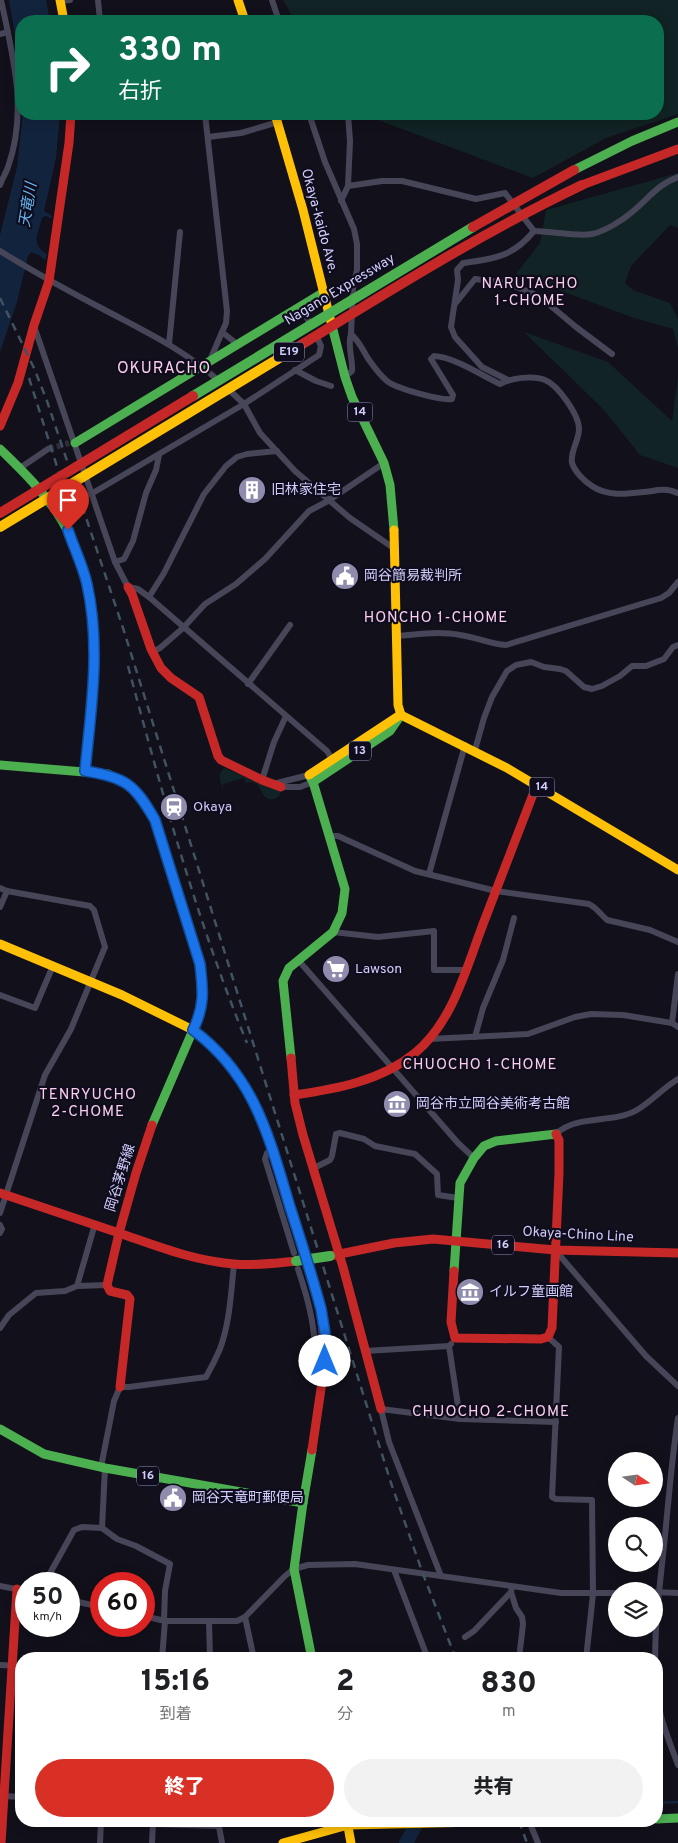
<!DOCTYPE html>
<html lang="ja">
<head>
<meta charset="utf-8">
<style>
	body { margin:0; font-family:Overpass,"Noto Sans JP",sans-serif; background:#f2f2f2; color:#202124; height:100vh; display:flex; flex-direction:column; font-size:19px; white-space:nowrap }
	* { box-sizing:border-box; margin:0 }
	p { font-size:16px; color:#757577 }
	.icon { flex:none; width:28px; height:28px; fill:none; stroke:currentColor; stroke-width:2; stroke-linecap:round; stroke-linejoin:round }
	.map { position:relative; flex:1; overflow:hidden }
	.panel { position:absolute; left:15px; top:1652px; width:648px; height:175px; display:flex; flex-direction:column; background:#fff; border-radius:20px; box-shadow:0 2px 12px #0003 }
	.panel>* { flex:none }
	.hud { position:absolute; left:15px; top:15px; width:649px; height:105px; border-radius:20px; box-shadow:0 2px 12px #0003; background:#0b6e4f; color:#fff; overflow:hidden }
	.needle { width:32px; rotate:103deg }
	.tools { position:absolute; left:608px; top:1452px; display:grid; gap:10px }
	.tools a { display:grid; place-items:center; width:55px; height:55px; border-radius:50%; background:#fff; box-shadow:0 2px 12px #0003; font-size:25px }
	.speed { position:absolute; left:15px; top:1572px; display:flex; gap:10px; font-size:25px; font-weight:700; text-align:center }
	.speed>* { display:grid; place-content:center; width:65px; height:65px; border-radius:50%; background:#fff; box-shadow:0 2px 12px #0003; line-height:1 }
	.speed small { font-size:12px; font-weight:400 }
	.speed .limit { border:8px solid #d22; background:#fff; color:#111 }
	.pin { position:absolute; display:grid; place-items:center; width:42px; height:42px; color:#fff; margin:-51px -21px; border-radius:50% 50% 50% 0; rotate:-45deg; box-shadow:0 0 5px #0007 }
	.pin .icon { rotate:45deg }
	.me { position:absolute; width:55px; margin:-28px; rotate:0deg; stroke-linejoin:round; filter:drop-shadow(0 0 4px #0008) }
	.turn { display:flex; align-items:center; gap:18px; height:105px; padding:0 20px; font-size:22px }
	.turn .icon { width:65px; height:65px; stroke-width:2.5 }
	.turn b { display:block; font-size:35px; line-height:42px }
	.eta { display:flex; justify-content:space-evenly; align-items:center; height:85px; text-align:center }
	.eta b { font-size:30px; font-weight:800; line-height:35px }
	.button { display:flex; gap:10px; margin-top:auto; padding:10px 20px }
	.button a { flex:1; height:58px; border-radius:30px; background:#d93025; color:#fff; font-size:20px; font-weight:800; line-height:58px; text-align:center }
	.button a+a { background:#f2f2f2; color:#202124 }
	.map>svg:first-child { display:block }
	.green { fill:#112324 }
	.water { fill:#12243d }
	.lines { fill:none; stroke-linecap:round; stroke-linejoin:round }
	.stream { stroke:#12243d; stroke-width:2.5 }
	.river { stroke:#12243d; stroke-width:14 }
	.street-tunnel { stroke:#2f2c3c; stroke-width:6; stroke-dasharray:6 3; stroke-linecap:butt }
	.street { stroke:#474659; stroke-width:6 }
	.fast { stroke:#4caf50; stroke-width:9 }
	.slow { stroke:#ffc107; stroke-width:9 }
	.jam { stroke:#c62828; stroke-width:9 }
	.rail { stroke:#415361; stroke-width:2.5; stroke-dasharray:8 6; stroke-linecap:butt }
	.fast-bridge { stroke:#4caf50; stroke-width:10 }
	.slow-bridge { stroke:#ffc107; stroke-width:10 }
	.jam-bridge { stroke:#c62828; stroke-width:10 }
	.route-casing { stroke:#114b97; stroke-width:12 }
	.route { stroke:#1a73e8; stroke-width:9 }
	.labels { text-anchor:middle; dominant-baseline:central; stroke-width:4.5; stroke-linejoin:round; paint-order:stroke }
	.shield { fill:#0f0d1d; stroke:#9793b8; stroke-width:1 }
	.shield-label { font-size:12px; font-weight:bold; fill:#d1cdfb }
	.street-label { font-size:14px; fill:#d1cdfb; stroke:#0f0d1d }
	.poi-label { font-size:14px; fill:#d1cdfb; stroke:#0f0d1d; text-anchor:start }
	.water-label { font-size:15px; font-style:italic; fill:#64b5f1; stroke:#0f0d1d }
	.neighbourhood-label { font-size:15px; letter-spacing:1px; fill:#fbcfec; stroke:#0f0d1d }
	.quarter-label { font-size:16px; letter-spacing:1px; fill:#fbcfec; stroke:#0f0d1d }
</style>
</head>
<body>
<div class="map">
<svg width="678" height="1843" viewBox="0 0 678 1843">
	<rect width="100%" height="100%" fill="#12101a"/>
	<g class="green">
		<polygon points="283,0 678,0 678,114 606,138 533,178 362,114 658,114 658,21 295,21"/>
		<polygon points="678,173 678,228 670,225 631,266 625,283 633,290 670,303 678,319 678,348 673,329 634,318 516,274 540,243 546,210"/>
		<polygon points="524,332 608,362 672,421 678,376 678,468 640,455 604,410"/>
		<path d="M225,768L260,784L281,791L279,796C267,805 263,795 258,785L252,782L246,783L244,778L223,784V790C221,782 216,773 225,768Z"/>
	</g>
	<g class="water">
		<polygon points="9,0 46,0 50,21 21,21 21,71"/>
		<path d="M23,114H60L56,158L44,211L52,216L51,218L45,216L42,218C38,234 30,244 47,254L45,260L39,255L31,252L28,256L17,302L0,352V235L17,167Z"/>
	</g>
	<g class="lines">
		<g class="stream">
			<polyline points="654,1611 655,1600"/>
			<polyline points="653,1637 653,1629"/>
			<polyline points="656,1803 678,1802"/>
		</g>
		<polyline class="river" points="406,1843 418,1821"/>
		<polyline class="street-tunnel" points="48,449 69,443"/>
		<g class="street">
			<polyline points="98,0 100,21"/>
			<polyline points="272,0 279,21"/>
			<polyline points="60,1 70,0"/>
			<polyline points="0,34 8,32"/>
			<polyline points="205,114 227,311 226,323 210,360"/>
			<path d="M309,114L325,162L354,229L357,244V270L353,288L351,334C347,346 353,359 352,371L345,377"/>
			<polyline points="208,137 241,133 278,122"/>
			<path d="M0,185C2,179 6,173 8,167C28,111 13,56 1,0"/>
			<polyline points="348,186 350,141 348,114"/>
			<polyline points="341,201 348,186 382,181 402,181 476,199 505,193 534,231"/>
			<path d="M534,231C549,231 579,237 592,234C605,231 622,221 632,212C648,199 658,184 678,177"/>
			<path d="M0,251C34,272 68,291 103,309C144,331 185,350 220,382"/>
			<polyline points="455,304 475,279 507,283 539,296 576,327 612,354"/>
			<polyline points="301,306 311,326"/>
			<polyline points="34,326 115,562 128,587 138,589 149,597 327,751 332,759"/>
			<polyline points="222,332 237,344"/>
			<path d="M351,334C360,342 363,351 369,360C374,367 381,376 387,381C395,388 441,401 452,399L453,395L431,359L434,356C454,357 481,375 500,384C511,378 533,375 545,380C558,385 579,415 579,429C579,441 570,451 572,463C575,472 584,481 592,486C609,498 632,493 652,491C657,490 662,489 667,490C671,490 674,492 678,493"/>
			<polyline points="169,344 180,232"/>
			<polyline points="295,370 316,381 331,386"/>
			<path d="M508,380L482,367L455,337L451,327L458,280L457,270L463,263C493,259 513,257 534,231"/>
			<polyline points="227,388 244,404 260,433 295,471 350,518 395,549"/>
			<polyline points="20,468 48,449"/>
			<polyline points="91,494 244,404 319,355 321,346 316,335"/>
			<polyline points="115,562 124,559 133,541 146,493 156,470 159,455"/>
			<polyline points="149,597 164,573 204,494 226,466 237,457 247,454 277,451"/>
			<path d="M397,636C417,634 440,631 460,635C476,637 490,644 506,645L661,598L669,593L678,582"/>
			<polyline points="152,652 160,648 183,628 205,604 236,584 265,559 309,511 328,501 384,463"/>
			<polyline points="248,684 290,625"/>
			<polyline points="475,750 484,718 492,697 507,671 516,665 531,662 544,667 560,669 566,671 584,687 592,689 602,686 620,676 632,666 646,666 664,659 673,647 678,645"/>
			<polyline points="262,780 274,742 286,716"/>
			<polyline points="273,784 309,775"/>
			<polyline points="281,787 300,787 313,782"/>
			<polyline points="329,836 338,836 415,871 496,891 589,904 595,908 607,920 650,930 678,942"/>
			<polyline points="429,874 465,745"/>
			<polyline points="0,888 7,891 90,906 94,910 105,947 71,1029 45,1075 0,1213"/>
			<polyline points="0,907 7,891"/>
			<polyline points="333,932 378,937 434,931 434,970 465,970"/>
			<polyline points="299,961 458,1143 474,1158"/>
			<polyline points="0,995 35,1008 52,968"/>
			<polyline points="672,1023 678,974"/>
			<polyline points="475,1037 483,1008 503,960 514,918"/>
			<polyline points="429,1039 528,1034 575,1017 591,1014 623,1015 672,1023 678,1027"/>
			<path d="M556,1134C577,1114 613,1124 637,1110C652,1101 663,1088 678,1079"/>
			<polyline points="272,1149 267,1153 265,1159 294,1253"/>
			<polyline points="314,1168 330,1160 332,1156 336,1134 340,1133 364,1139 375,1146 415,1154 437,1174 438,1195 458,1198"/>
			<polyline points="0,1225 2,1229 0,1233"/>
			<polyline points="555,1250 646,1356 678,1386"/>
			<path d="M298,1269C307,1296 314,1321 315,1349L325,1351"/>
			<polyline points="77,1286 95,1224"/>
			<polyline points="0,1328 9,1315 36,1293 65,1291 77,1286 107,1285"/>
			<polyline points="548,1337 559,1347 552,1497 556,1499 592,1500 593,1594 586,1659"/>
			<polyline points="451,1344 449,1346 460,1419"/>
			<polyline points="365,1351 449,1346"/>
			<path d="M678,1418C671,1464 668,1509 663,1555C658,1601 652,1649 657,1696C660,1720 670,1743 678,1765"/>
			<path d="M101,1467L114,1401L120,1387H129L206,1377C211,1368 216,1358 220,1349C230,1322 231,1292 234,1264"/>
			<polyline points="102,1528 105,1468"/>
			<polyline points="394,1570 428,1659"/>
			<polyline points="441,1576 389,1442 381,1409 460,1419 556,1422"/>
			<polyline points="44,1584 74,1530 82,1527 102,1528 117,1539 136,1546 170,1564 165,1591 164,1620"/>
			<polyline points="0,1586 26,1591"/>
			<polyline points="511,1592 516,1608 522,1617 523,1624 519,1659"/>
			<polyline points="654,1592 678,1593"/>
			<polyline points="69,1600 101,1607"/>
			<polyline points="144,1616 165,1621 237,1621 245,1617 285,1576 294,1569 308,1565 355,1564 561,1593 616,1593"/>
			<polyline points="245,1617 254,1659"/>
			<polyline points="209,1621 210,1659"/>
			<polyline points="465,1637 474,1631 511,1592 512,1587"/>
			<polyline points="162,1659 165,1621"/>
			<polyline points="0,1665 21,1666"/>
			<polyline points="4,1796 21,1797"/>
			<polyline points="218,1821 222,1843"/>
			<polyline points="529,1821 538,1843"/>
			<polyline points="153,1824 219,1826"/>
			<polyline points="100,1843 101,1821"/>
			<polyline points="152,1843 153,1822"/>
		</g>
		<g class="fast">
			<polyline points="574,170 632,141 678,122"/>
			<polyline points="332,326 345,377 352,397 384,463 390,485 394,530"/>
			<polyline points="75,443 324,292"/>
			<path d="M0,449C23,471 46,494 62,521C108,596 93,688 85,771"/>
			<polyline points="0,765 108,774 124,783 136,792 155,820 200,964 202,985"/>
			<polyline points="313,782 390,731 401,715"/>
			<polyline points="291,1058 283,981 289,968 333,932 342,913 345,889 313,782 310,777"/>
			<polyline points="152,1125 193,1030 226,1059 248,1091 260,1116 272,1149 293,1218"/>
			<polyline points="454,1271 460,1183 474,1158 484,1146 496,1141 556,1134"/>
			<polyline points="0,1429 44,1454 105,1468 303,1503 312,1450"/>
			<polyline points="303,1503 294,1569 312,1659"/>
			<polyline points="656,1819 678,1818"/>
		</g>
		<g class="slow">
			<polyline points="60,0 64,21"/>
			<polyline points="238,0 245,21"/>
			<polyline points="275,114 303,210 332,326"/>
			<polyline points="394,530 398,705 401,715"/>
			<polyline points="401,715 507,768 678,870"/>
			<polyline points="309,775 400,715"/>
			<polyline points="0,944 122,995 193,1030 202,1005 202,985"/>
			<polyline points="347,1821 351,1843"/>
			<polyline points="283,1843 348,1825 521,1821"/>
		</g>
		<g class="jam">
			<polyline points="582,185 678,149"/>
			<polyline points="0,426 18,383 34,325 49,281 69,143 71,114"/>
			<polyline points="128,587 132,594 151,649 161,668 171,678 199,697 218,756 221,760 262,780 281,787"/>
			<polyline points="291,1058 295,1103 303,1135 343,1267 381,1409"/>
			<path d="M294,1095C336,1089 381,1081 415,1053C454,1021 467,965 485,919C502,874 520,829 537,784"/>
			<path d="M152,1125L136,1173L119,1233C157,1246 194,1261 234,1264C255,1266 276,1263 296,1261"/>
			<polyline points="0,1193 119,1233 107,1285 110,1291 127,1295 130,1299 120,1387"/>
			<polyline points="293,1218 321,1309 323,1333 322,1382 312,1450"/>
			<polyline points="330,1256 394,1243 433,1239 555,1250 678,1253"/>
			<polyline points="454,1271 451,1322 455,1338 541,1339 548,1337 552,1328 559,1173 559,1140 556,1134"/>
			<polyline points="1,1843 17,1589"/>
		</g>
		<g class="rail">
			<polyline points="0,298 34,368 47,401 123,628 391,1483 423,1574 456,1659"/>
			<polyline points="29,378 73,517"/>
			<path d="M128,666C162,793 197,921 247,1043"/>
			<polyline points="519,1821 527,1843"/>
		</g>
		<g class="fast-bridge">
			<polyline points="193,396 473,227"/>
			<polyline points="296,1261 330,1256"/>
		</g>
		<polyline class="slow-bridge" points="0,527 286,354"/>
		<g class="jam-bridge">
			<polyline points="473,227 574,170"/>
			<path d="M286,354C383,295 479,234 582,185"/>
			<polyline points="0,513 193,396"/>
		</g>
	</g>
	<g class="lines">
		<defs>
			<path id="route" d="M68,530C74,548 83,566 87,584C101,647 91,709 85,771C126,777 135,785 155,820L200,964C203,990 205,1006 193,1030C255,1076 269,1137 290,1207C301,1241 312,1275 321,1309L325,1333V1361"/>
		</defs>
		<use href="#route" class="route-casing"/>
		<use href="#route" class="route"/>
	</g>
	<defs>
		<symbol id="building-disc" viewBox="-11 -11 22 22"><circle r="9.5" fill="#8e8bac" stroke="#0f0d1d"/><path d="M-4-6H4V6H1V3H-1V6H-4ZM-2.5-4.3h1.7v1.8h-1.7ZM.8-4.3h1.7v1.8H.8ZM-2.5-1h1.7V.8h-1.7ZM.8-1h1.7V.8H.8Z" fill="#fff"/></symbol>
		<symbol id="civic-disc" viewBox="-11 -11 22 22"><circle r="9.5" fill="#8e8bac" stroke="#0f0d1d"/><path d="M-.6-6.5H3V-4.5H.6V-3L4-1V1h2V6H-6V1h2V-1L-.6-3ZM-1.2 2.5V6h2.4V2.5Z" fill="#fff"/></symbol>
		<symbol id="station-disc" viewBox="-11 -11 22 22"><circle r="9.5" fill="#8e8bac" stroke="#0f0d1d"/><path d="M-3-6H3Q5-6 5-4V2Q5 4 3 4L4.5 6H3L1.5 4h-3L-3 6H-4.5L-3 4Q-5 4-5 2V-4Q-5-6-3-6ZM-3.5-4v3h7v-3ZM-3.5 1v1.5H-2V1ZM2 1v1.5H3.5V1Z" fill="#fff"/></symbol>
		<symbol id="supermarket-disc" viewBox="-11 -11 22 22"><circle r="9.5" fill="#8e8bac" stroke="#0f0d1d"/><path d="M-6-5.5h2.5l.6 2H6L4.5 2H-2.5L-4.4-4H-6ZM-1.5 3.2a1.3 1.3 0 1 0 .1 0ZM3 3.2a1.3 1.3 0 1 0 .1 0Z" fill="#fff"/></symbol>
		<symbol id="museum-disc" viewBox="-11 -11 22 22"><circle r="9.5" fill="#8e8bac" stroke="#0f0d1d"/><path d="M0-6L6-3V-2H-6V-3ZM-5-1h2V3h-2ZM-1-1h2V3h-2ZM3-1h2V3H3ZM-6 4H6V6H-6Z" fill="#fff"/></symbol>
	</defs>
	<g fill-rule="evenodd">
		<use href="#building-disc" x="236" y="474" width="32" height="32"/>
		<use href="#civic-disc" x="329" y="560" width="32" height="32"/>
		<use href="#station-disc" x="158" y="791" width="32" height="32"/>
		<use href="#supermarket-disc" x="320" y="953" width="32" height="32"/>
		<use href="#museum-disc" x="381" y="1088" width="32" height="32"/>
		<use href="#museum-disc" x="454" y="1276" width="32" height="32"/>
		<use href="#civic-disc" x="157" y="1482" width="32" height="32"/>
	</g>
	<g class="labels">
		<g class="shield">
			<rect x="274" y="342.5" width="30" height="19" rx="4"/>
			<rect x="347.5" y="402.5" width="25" height="19" rx="4"/>
			<rect x="349" y="741.5" width="22" height="19" rx="4"/>
			<rect x="529.5" y="777.5" width="25" height="19" rx="4"/>
			<rect x="492" y="1235.5" width="22" height="19" rx="4"/>
			<rect x="137" y="1466.5" width="22" height="19" rx="4"/>
		</g>
		<g class="shield-label">
			<text x="289" y="352">E19</text>
			<text x="360" y="412">14</text>
			<text x="360" y="751">13</text>
			<text x="542" y="787">14</text>
			<text x="503" y="1245">16</text>
			<text x="148" y="1476">16</text>
		</g>
		<g class="street-label">
			<text transform="translate(319 221) rotate(75)">Okaya-kaido Ave.</text>
			<text transform="translate(340 290) rotate(-31)">Nagano Expressway</text>
			<text transform="translate(121 1178) rotate(-73)">岡谷茅野線</text>
			<text transform="translate(578 1235) rotate(3)">Okaya-Chino Line</text>
		</g>
		<g class="poi-label">
			<text x="271" y="490">旧林家住宅</text>
			<text x="364" y="576">岡谷簡易裁判所</text>
			<text x="193" y="807">Okaya</text>
			<text x="355" y="969">Lawson</text>
			<text x="416" y="1104">岡谷市立岡谷美術考古館</text>
			<text x="489" y="1292">イルフ童画館</text>
			<text x="192" y="1498">岡谷天竜町郵便局</text>
		</g>
		<g class="water-label">
			<text transform="translate(29 205) rotate(-81)">天竜川</text>
		</g>
		<g class="neighbourhood-label">
			<text x="530" y="284">NARUTACHO<tspan x="530" dy="17">1-CHOME</tspan></text>
			<text x="436" y="618">HONCHO 1-CHOME</text>
			<text x="480" y="1065">CHUOCHO 1-CHOME</text>
			<text x="88" y="1095">TENRYUCHO<tspan x="88" dy="17">2-CHOME</tspan></text>
			<text x="491" y="1412">CHUOCHO 2-CHOME</text>
		</g>
		<g class="quarter-label">
			<text x="164" y="369">OKURACHO</text>
		</g>
	</g>
</svg>
<div class="tools">
<a><svg class="needle" viewBox="-14 -14 28 28"><path d="M0-13l5 13h-10z" fill="#e53935"/><path d="M0 13l5-13h-10z" fill="#757577"/></svg></a>
<a><svg class="icon" aria-label="search" viewBox="0 0 24 24"><circle cx="10" cy="10" r="6"/><path d="M15 15l6 6"/></svg></a>
<a><svg class="icon" aria-label="layers" viewBox="0 0 24 24"><path d="M12 4l9 5-9 5-9-5zM3 14l9 5 9-5"/></svg></a>
</div>
<div class="speed"><div>50<small>km/h</small></div><div class="limit">60</div></div>
<div class="pin" style="left:68px;top:530px;background:#d93025"><svg class="icon" aria-label="arrive" viewBox="0 0 24 24"><path d="M6 21V4h12l-3 4 3 4H6"/></svg></div>
<svg class="me" style="left:325px;top:1361px" viewBox="-20 -20 40 40"><circle r="19" fill="#fff"/><path d="M0-13L10 11 0 6-10 11z" fill="#1a73e8"/></svg>
<div class="hud">
<div class="turn"><svg class="icon" aria-label="right" viewBox="0 0 24 24"><path d="M7 20v-9h11M14 6l5 5-5 5"/></svg><div><b>330 m</b>右折</div></div>
</div>
<section class="panel">
<div class="eta">
<div><b>15:16</b><p>到着</p></div>
<div><b>2</b><p>分</p></div>
<div><b>830</b><p>m</p></div>
</div>
<div class="button"><a>終了</a><a>共有</a></div>
</section>
</div>
</body>
</html>
